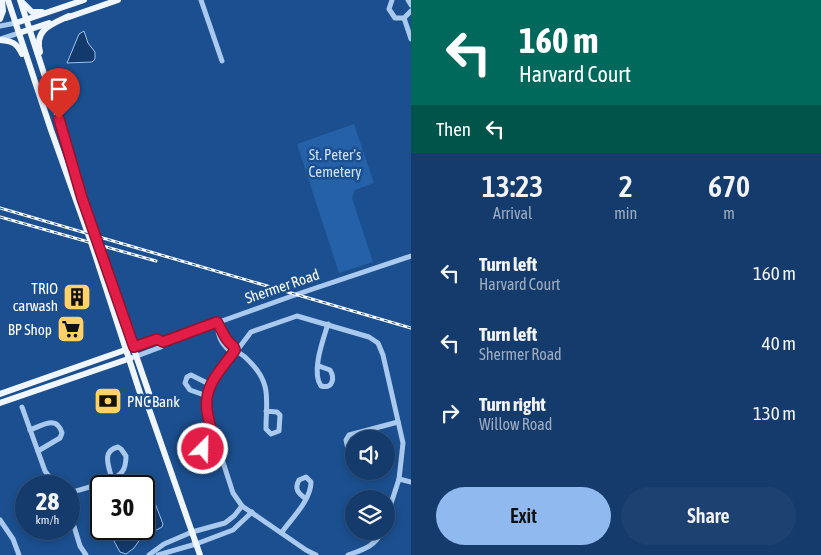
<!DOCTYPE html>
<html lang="en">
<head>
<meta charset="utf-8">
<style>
	body { margin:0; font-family:"Asap Condensed",sans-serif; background:#1d4271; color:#f1f3f6; height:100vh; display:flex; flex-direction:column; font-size:19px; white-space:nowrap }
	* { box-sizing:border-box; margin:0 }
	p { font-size:16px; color:#9dadc1 }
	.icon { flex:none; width:28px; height:28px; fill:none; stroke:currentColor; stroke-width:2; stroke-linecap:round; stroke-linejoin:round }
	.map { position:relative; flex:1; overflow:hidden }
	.drawer { display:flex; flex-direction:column; background:#143b6b; width:410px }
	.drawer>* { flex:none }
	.top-card { background:#00695c; color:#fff; overflow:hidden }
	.tools { position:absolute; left:345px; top:430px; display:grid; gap:10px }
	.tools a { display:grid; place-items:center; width:50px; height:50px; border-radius:50%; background:#143b6b; box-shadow:0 2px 8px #0003,0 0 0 1px #33557e; font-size:25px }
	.speed { position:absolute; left:15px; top:475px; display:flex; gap:10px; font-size:25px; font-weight:700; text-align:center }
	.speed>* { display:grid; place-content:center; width:65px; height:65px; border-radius:50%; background:#143b6b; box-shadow:0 2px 8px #0003,0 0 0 1px #33557e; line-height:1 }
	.speed small { font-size:12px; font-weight:400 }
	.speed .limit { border:2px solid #111; border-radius:8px; background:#fff; color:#111 }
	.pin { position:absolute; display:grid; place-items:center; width:42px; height:42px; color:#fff; margin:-51px -21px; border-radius:50% 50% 50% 0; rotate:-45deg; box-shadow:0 0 5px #0007 }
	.pin .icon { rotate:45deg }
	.me { position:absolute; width:55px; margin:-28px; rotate:23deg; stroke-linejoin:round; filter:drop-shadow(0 0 4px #0008) }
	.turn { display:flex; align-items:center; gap:18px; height:105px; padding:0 25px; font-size:22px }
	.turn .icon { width:65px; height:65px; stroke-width:2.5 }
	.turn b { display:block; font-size:35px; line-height:42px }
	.then { display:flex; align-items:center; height:48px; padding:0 25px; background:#0003; gap:10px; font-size:19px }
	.eta { display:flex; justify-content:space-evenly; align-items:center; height:85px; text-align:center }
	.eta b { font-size:30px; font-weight:600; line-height:35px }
	.action { display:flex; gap:10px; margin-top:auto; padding:10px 25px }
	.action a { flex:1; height:58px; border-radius:30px; background:#90b9f0; color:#111; font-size:20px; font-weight:600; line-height:58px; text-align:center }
	.action a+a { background:#1d4271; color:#f1f3f6 }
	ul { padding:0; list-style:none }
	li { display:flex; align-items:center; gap:15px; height:70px; padding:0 25px }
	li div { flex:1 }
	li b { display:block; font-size:19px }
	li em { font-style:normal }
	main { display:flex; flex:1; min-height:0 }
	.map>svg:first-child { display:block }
	.green { fill:#2461a8 }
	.water { fill:#123a6d; stroke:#9cc4f0 }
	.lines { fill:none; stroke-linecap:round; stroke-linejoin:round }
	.minor { stroke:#a9c9ee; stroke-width:5 }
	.major { stroke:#f0f6ff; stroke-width:6 }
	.rail-casing { stroke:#fff; stroke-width:3 }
	.rail { stroke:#1b4f8f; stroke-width:1; stroke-dasharray:4; stroke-linecap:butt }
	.route-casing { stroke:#92132f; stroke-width:12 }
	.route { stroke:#e11d48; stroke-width:9 }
	.labels { text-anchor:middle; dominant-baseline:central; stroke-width:5; stroke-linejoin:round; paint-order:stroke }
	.park-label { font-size:15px; fill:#cfe3fa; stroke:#1b4f8f }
	.street-label { font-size:15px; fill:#fff; stroke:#1b4f8f }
	.poi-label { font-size:15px; fill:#fff; stroke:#1b4f8f; text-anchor:end }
</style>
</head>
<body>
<main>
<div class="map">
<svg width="411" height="555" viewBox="0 0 411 555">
	<rect width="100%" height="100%" fill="#1b4f8f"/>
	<polygon class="green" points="354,124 374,183 355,190 352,198 373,262 339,273 297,144"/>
	<g class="water">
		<polygon points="84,31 88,43 95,52 95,59 92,62 67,63 79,34"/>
		<polygon points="153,490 153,498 163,524 162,527 141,538 134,548 126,554 120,552 114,541 114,529 144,529 144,491"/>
	</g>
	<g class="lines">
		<g class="minor">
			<polyline points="201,0 222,61"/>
			<polyline points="392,0 389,9 395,18 404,18 411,11"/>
			<polyline points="408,0 411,5"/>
			<polyline points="404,18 411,39"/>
			<polyline points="0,26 16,23"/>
			<polyline points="0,39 19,33"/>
			<path d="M217,322C218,335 220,343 230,351C239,350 245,356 250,362C272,384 266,400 266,429L271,434L279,431L280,415L277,412L266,411"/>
			<path d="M217,323C222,328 223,336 228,341C231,345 234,345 235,350"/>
			<polyline points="134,347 157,339 163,342"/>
			<polyline points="137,356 161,347 163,342 292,296 411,256"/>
			<path d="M319,366L330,370C335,378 333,389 321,386C311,372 323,340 328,324"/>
			<polyline points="207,396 190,390 185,383 187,377 191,375 211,385"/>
			<polyline points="22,407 45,471 56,486"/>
			<path d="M30,430C43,425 57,415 62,433L60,438L38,451"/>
			<path d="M213,435L205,442L203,449C207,457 212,456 220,455"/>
			<polyline points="354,452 348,449 346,440 349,435 398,422"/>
			<polyline points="399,479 411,482"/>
			<path d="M69,493C81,489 115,482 122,472C125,468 126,461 126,456L121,449L118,447C101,451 109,467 112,479"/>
			<polyline points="69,510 80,546 86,555"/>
			<polyline points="0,520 13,539 19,555"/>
			<path d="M282,532C292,518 311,500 311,482L306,477L299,480C294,489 298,493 306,499"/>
			<polyline points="149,555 164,544 192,532 225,523 234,516 242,506"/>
			<polyline points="158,555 196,544 233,530 252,512"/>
			<polyline points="316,555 306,550 242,506 233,493 209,419 207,399 211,385 251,332 297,316 369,337 378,343 383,355 403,443 399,479 386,519"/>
			<path d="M348,555C362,550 376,546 382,531"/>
		</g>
		<g class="major">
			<polyline points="8,0 51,130 92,245 142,399 148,406 200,555"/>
			<polyline points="20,0 63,132 82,199 151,399 148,406"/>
			<polyline points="23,3 32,12 42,12"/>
			<polyline points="66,18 118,0"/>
			<polyline points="0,19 3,11 2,0"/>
			<polyline points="16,23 84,0"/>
			<polyline points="19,33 49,23"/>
			<path d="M0,40C12,41 17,43 22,54"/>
			<path d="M40,52C34,29 52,24 69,16"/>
			<polyline points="0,394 128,349"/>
			<polyline points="0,403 131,358"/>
		</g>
		<defs>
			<g id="rail">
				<polyline points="0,208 411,328"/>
				<polyline points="0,217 156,261"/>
			</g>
		</defs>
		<use href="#rail" class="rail-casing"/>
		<use href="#rail" class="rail"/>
	</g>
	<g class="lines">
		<defs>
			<path id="route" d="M59,119L82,198L134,347L157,339L163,342L217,322C221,328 223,335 228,341C231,345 234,345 235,350C226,364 208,381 207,399C205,410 210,424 213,435L205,442L203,449"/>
		</defs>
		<use href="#route" class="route-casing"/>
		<use href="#route" class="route"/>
	</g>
	<defs>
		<symbol id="building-square" viewBox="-11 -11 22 22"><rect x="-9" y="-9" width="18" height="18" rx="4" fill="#ffd166" stroke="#1b4f8f"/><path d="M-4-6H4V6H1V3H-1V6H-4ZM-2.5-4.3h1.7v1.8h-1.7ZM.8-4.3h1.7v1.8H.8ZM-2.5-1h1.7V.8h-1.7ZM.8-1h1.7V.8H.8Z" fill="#111"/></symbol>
		<symbol id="supermarket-square" viewBox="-11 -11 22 22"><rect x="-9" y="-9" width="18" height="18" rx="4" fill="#ffd166" stroke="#1b4f8f"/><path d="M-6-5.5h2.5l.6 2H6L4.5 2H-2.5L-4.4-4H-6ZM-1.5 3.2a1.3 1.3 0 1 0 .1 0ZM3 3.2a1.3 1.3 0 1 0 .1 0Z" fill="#111"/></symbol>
		<symbol id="bank-square" viewBox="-11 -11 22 22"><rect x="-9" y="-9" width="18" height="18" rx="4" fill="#ffd166" stroke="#1b4f8f"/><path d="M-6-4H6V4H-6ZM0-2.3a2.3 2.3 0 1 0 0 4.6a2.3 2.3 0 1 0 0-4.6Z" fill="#111"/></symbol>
	</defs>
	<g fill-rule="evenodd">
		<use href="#building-square" x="61" y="281" width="32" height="32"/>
		<use href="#supermarket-square" x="55" y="313" width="32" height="32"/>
		<use href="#bank-square" x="92" y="385" width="32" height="32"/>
	</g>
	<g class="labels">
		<g class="park-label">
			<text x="335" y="154">St. Peter's<tspan x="335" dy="17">Cemetery</tspan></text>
		</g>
		<g class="street-label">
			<text transform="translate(282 286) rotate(-19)">Shermer Road</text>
		</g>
		<g class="poi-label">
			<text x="58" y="288">TRIO<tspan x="58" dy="17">carwash</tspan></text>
			<text x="52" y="329">BP Shop</text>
			<text x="127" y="401" text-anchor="start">PNC Bank</text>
		</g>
	</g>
</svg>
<div class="tools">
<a><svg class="icon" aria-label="sound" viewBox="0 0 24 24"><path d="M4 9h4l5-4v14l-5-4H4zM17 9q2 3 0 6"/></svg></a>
<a><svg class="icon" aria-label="layers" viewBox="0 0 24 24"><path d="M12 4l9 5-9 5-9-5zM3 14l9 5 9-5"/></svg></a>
</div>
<div class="speed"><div>28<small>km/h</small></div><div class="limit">30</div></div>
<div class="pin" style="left:59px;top:119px;background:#d93025"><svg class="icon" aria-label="arrive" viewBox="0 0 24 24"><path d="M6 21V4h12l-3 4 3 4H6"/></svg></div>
<svg class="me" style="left:203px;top:449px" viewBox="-20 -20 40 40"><circle r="17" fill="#e11d48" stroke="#fff" stroke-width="3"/><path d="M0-11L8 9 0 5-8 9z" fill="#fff"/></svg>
</div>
<section class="drawer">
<div class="top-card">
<div class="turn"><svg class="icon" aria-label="left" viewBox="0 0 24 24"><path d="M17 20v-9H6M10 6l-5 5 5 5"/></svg><div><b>160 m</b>Harvard Court</div></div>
<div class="then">Then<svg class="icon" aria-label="left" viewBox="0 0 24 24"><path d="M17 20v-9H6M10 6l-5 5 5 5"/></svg></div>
</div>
<div class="eta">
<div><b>13:23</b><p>Arrival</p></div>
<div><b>2</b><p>min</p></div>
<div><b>670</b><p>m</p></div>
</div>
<ul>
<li><svg class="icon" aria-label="left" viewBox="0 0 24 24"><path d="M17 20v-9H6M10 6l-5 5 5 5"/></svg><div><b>Turn left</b><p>Harvard Court</p></div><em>160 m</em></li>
<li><svg class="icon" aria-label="left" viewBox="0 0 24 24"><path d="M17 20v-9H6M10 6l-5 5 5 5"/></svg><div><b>Turn left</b><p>Shermer Road</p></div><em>40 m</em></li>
<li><svg class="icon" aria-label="right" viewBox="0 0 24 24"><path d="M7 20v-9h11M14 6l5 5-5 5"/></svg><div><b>Turn right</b><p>Willow Road</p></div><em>130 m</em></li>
</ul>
<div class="action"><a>Exit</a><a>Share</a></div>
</section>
</main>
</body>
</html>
